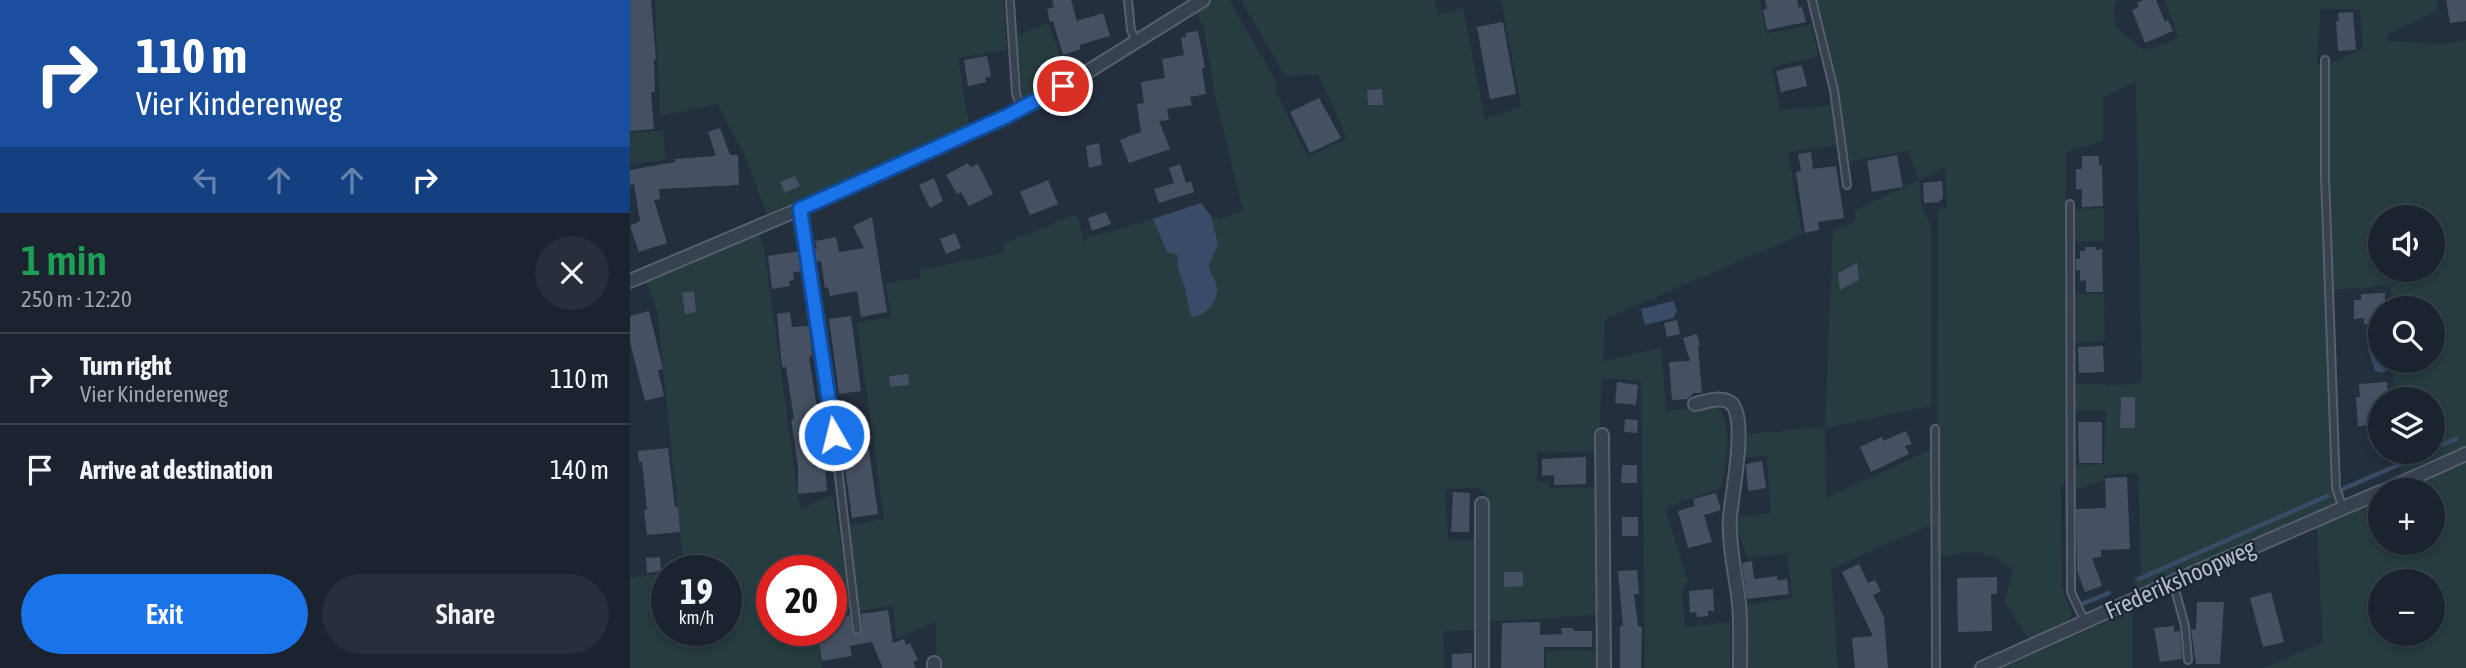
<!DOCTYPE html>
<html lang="en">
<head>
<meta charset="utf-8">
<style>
	body { margin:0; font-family:"Asap Condensed",sans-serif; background:#282f3a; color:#f1f3f6; height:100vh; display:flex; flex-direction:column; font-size:26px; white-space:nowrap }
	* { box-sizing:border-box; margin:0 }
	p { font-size:23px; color:#a0a4aa }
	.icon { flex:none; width:38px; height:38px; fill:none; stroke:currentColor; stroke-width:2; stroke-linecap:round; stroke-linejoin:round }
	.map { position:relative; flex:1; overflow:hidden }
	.details { display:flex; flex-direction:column; background:#1b232e; width:630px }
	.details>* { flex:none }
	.hud { background:#1a4fa0; color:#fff; overflow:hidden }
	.controls { position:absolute; left:1738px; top:205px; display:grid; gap:14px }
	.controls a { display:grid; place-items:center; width:77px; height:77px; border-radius:50%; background:#1b232e; box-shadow:0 4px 10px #0003,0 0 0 2px #39404a; font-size:35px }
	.speed { position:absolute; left:21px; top:555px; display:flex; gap:14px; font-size:35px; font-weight:700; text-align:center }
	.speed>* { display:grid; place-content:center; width:91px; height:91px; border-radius:50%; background:#1b232e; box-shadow:0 4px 10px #0003,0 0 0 2px #39404a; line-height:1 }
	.speed small { font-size:18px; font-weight:400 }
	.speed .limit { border:10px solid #d22; background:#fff; color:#111 }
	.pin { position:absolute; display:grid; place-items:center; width:60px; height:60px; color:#fff; margin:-30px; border:4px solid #fff; border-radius:50%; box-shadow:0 2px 7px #0007 }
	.me { position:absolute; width:77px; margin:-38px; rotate:352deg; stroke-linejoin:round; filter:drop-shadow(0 0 5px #0008) }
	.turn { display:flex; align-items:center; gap:24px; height:147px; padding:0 21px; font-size:32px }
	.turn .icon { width:91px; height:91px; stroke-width:2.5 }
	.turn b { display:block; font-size:49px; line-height:60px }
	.lanes { display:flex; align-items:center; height:66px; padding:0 21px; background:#0003; justify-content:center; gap:35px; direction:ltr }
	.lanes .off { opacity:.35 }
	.round { display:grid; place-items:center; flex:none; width:74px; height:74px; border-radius:37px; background:#282f3a }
	.summary { display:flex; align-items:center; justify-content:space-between; height:119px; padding:0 21px }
	h1 { font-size:42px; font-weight:600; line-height:52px; color:#1e9e55 }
	.action { display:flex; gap:14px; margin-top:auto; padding:14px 21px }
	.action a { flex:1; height:80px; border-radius:42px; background:#1a73e8; color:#fff; font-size:28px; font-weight:600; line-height:80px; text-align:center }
	.action a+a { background:#282f3a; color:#f1f3f6 }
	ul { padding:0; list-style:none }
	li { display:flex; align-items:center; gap:21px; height:91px; padding:0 21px; border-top:2px solid #39404a }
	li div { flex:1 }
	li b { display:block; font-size:26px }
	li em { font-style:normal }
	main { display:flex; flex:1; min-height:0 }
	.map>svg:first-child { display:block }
	.green { fill:#263c3f; fill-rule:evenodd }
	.water { fill:#394c67 }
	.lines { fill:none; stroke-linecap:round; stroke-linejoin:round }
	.stream { stroke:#394c67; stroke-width:4.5 }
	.building { fill:#455162 }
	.service-casing { stroke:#565f6c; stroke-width:10 }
	.minor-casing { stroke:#565f6c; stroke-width:16 }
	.service { stroke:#38414e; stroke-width:6 }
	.minor { stroke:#38414e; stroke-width:12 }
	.route-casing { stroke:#114b97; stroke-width:18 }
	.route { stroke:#1a73e8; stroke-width:12 }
	.labels { text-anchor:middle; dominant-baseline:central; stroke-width:5; stroke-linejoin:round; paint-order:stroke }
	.street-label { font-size:24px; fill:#b4bcc9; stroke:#1d2633 }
</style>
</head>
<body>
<main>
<section class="details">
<div class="hud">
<div class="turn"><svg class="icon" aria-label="right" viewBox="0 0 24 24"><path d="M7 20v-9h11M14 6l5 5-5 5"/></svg><div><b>110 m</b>Vier Kinderenweg</div></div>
<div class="lanes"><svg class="icon off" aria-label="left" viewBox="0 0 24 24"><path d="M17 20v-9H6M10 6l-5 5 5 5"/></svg><svg class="icon off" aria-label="ahead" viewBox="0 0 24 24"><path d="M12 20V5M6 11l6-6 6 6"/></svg><svg class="icon off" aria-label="ahead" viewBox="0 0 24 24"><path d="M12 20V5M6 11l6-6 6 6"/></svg><svg class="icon" aria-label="right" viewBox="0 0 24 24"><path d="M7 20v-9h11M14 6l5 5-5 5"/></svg></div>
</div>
<div class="summary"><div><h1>1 min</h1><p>250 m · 12:20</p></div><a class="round"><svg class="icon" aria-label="close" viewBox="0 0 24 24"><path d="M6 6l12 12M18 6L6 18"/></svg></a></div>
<ul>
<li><svg class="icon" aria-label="right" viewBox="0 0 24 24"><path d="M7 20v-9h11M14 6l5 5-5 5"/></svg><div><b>Turn right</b><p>Vier Kinderenweg</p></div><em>110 m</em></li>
<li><svg class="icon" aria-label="arrive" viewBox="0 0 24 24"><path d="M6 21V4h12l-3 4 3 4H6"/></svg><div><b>Arrive at destination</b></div><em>140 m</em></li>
</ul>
<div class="action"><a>Exit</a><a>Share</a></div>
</section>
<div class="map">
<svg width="1836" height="668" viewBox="0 0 1836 668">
	<rect width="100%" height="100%" fill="#242f3e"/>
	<g class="green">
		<polygon points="25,0 373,0 377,50 328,58 339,125 137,214 114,154 87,104 30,116"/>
		<path d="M583,0H599L646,81L645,90L678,157L717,138L688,74L655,76L611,0H804L808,15L833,8L855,120L891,106L871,0H1130L1136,34L1182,24L1188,57L1142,67L1150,110L1202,105L1208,145L1158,152L1172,234L975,319L973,361L1031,348L1036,411L1085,406C1105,418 1095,469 1091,488L1035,508L1058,581L1052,591L1055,627L1100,622L1101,668H1015L1011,381L972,378L968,451L907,453V482L919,483V488L968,487L967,615L857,622L856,495L849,488L815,489L818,541L849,539L848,630L813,631L814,668H306V621L266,639L263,605L227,612L216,527L254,519L227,323L261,317L256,283L291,278L289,270L374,253L373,244L447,214L454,242L457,238L523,219L537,252L548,255C546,271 551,274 555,289C558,300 556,305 562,317C574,317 589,301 587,288C586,280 580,274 579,266L588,244L581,216L590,219L613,211L585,95L574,28L566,11Z"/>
		<path d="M1187,0H1486L1484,12L1485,26L1514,51L1548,38L1535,0H1807L1808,10L1758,34V41L1813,44L1836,40V447L1773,476L1767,452H1802V399H1764L1763,361L1802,360V308H1762L1761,285L1703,290L1697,176V65L1733,48L1730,9H1690L1687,64L1693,65V184L1702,490L1706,497L1704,505L1512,591L1504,584L1503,577L1510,575L1511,570L1508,473L1474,475V481L1443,490V465L1474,464L1476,410H1445V384H1475L1476,386L1512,383L1506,81L1473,97V141L1436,152V479L1431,487L1432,588L1442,614L1437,623L1400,641L1375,602L1383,570C1355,546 1341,552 1307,557L1308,209L1317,208L1315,167L1289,180L1291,204L1301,225V406L1195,428L1196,498L1300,450V525L1201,569L1208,668H1109L1108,606L1162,598L1157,553L1117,558L1104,518L1141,513L1137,456L1109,458L1108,435L1195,427L1203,231L1226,221L1224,211L1289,180L1278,151L1217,162L1208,90L1189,18ZM1750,217H1802V270H1750Z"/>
		<polygon points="418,23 438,76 396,99 393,98 386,35"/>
		<polygon points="33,130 36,160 0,164 0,133"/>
		<polygon points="1474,208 1474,241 1445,242 1444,209"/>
		<polygon points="129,234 134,248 170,509 203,495 216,579 201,581 201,570 142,570 142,630 186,630 192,668 0,668 0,578 37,573 37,630 96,630 96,570 54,570 27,309 16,282"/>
		<polygon points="1474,293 1475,341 1444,342 1443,294"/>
		<path d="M1836,461V668H1633L1693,643L1687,527L1750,499V542H1802V490H1771ZM1750,581H1802V634H1750Z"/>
		<polygon points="1503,610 1503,668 1372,668"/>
		<polygon points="969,650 969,668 916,668 916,651"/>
	</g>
	<g class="water">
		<path d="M571,203L581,216L588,244L579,266C580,274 586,280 587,288C589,301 574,317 562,317C557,307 558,300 555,289C551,274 546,272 548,255L537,252L523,219Z"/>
		<polygon points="1043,301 1047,310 1044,318 1015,325 1011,309"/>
		<polygon points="1750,336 1750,360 1759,361 1756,371 1752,373 1745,371 1738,349 1746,337"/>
	</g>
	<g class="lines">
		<g class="stream">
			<polyline points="1802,449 1826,439"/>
			<polyline points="1713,489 1798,452"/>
			<polyline points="1509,579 1697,496"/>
			<polyline points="1452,604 1479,593"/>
		</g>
	</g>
	<g class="building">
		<polygon points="0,0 21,0 26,60 24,60 25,92 21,92 24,129 0,131"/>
		<polygon points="422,0 441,0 447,21 473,13 480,36 449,45 451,49 433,55 423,21 420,22 417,9 424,7"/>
		<polygon points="1135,0 1167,0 1169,8 1172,7 1176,22 1137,30 1133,10 1137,9"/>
		<polygon points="1513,0 1526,0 1535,22 1538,20 1543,31 1515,43 1502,10 1509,7 1507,3"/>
		<polygon points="1816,0 1836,0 1836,21 1820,23"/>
		<polygon points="1723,12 1726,50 1708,51 1706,21 1709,21 1708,13"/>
		<polygon points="873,22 886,94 860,99 847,27"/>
		<polygon points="568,31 575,68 572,68 576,94 560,97 562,105 537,109 539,120 529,121 540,149 499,163 490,140 511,132 507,104 514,103 511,82 535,78 532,59 554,55 551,38 556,37 555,33"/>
		<polygon points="357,56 361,76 355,78 356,82 338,86 334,60"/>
		<polygon points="1172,65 1177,86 1151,92 1146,71"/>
		<polygon points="752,89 753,105 738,105 737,90"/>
		<polygon points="689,98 711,138 680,153 660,112"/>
		<polygon points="90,128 100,155 108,155 109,185 29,189 30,199 24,200 37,243 9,252 0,226 10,221 4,184 0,185 0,170 45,162 45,159 86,156 78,132"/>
		<polygon points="469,143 472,165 459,168 456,146"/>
		<polygon points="1181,152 1183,169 1206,166 1214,218 1188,222 1189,230 1175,233 1166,172 1171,171 1168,154"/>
		<polygon points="1267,155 1273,187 1242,192 1237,161"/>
		<polygon points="1452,156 1469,156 1469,165 1472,165 1473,206 1452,207 1452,189 1446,189 1446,169 1452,169"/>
		<polygon points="338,163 340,167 348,164 363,194 339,206 331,192 327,194 316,175"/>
		<polygon points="550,164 556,183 561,181 564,192 529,203 524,189 544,183 539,168"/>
		<polygon points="165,176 170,186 155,193 150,182"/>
		<polygon points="304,178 313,201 300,208 289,185"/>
		<polygon points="418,180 428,204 400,215 390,192"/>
		<polygon points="1312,181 1313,199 1309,200 1310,202 1294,203 1293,183"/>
		<polygon points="476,212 481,224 462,231 458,218"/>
		<polygon points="242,217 257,312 231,317 227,291 200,296 198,287 195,288 191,261 184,262 182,250 187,249 185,241 206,237 209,252 234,248 223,226"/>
		<polygon points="325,233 331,248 316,254 310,239"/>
		<polygon points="1455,247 1466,247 1466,250 1472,249 1473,292 1456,292 1456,280 1450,281 1450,270 1446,271 1446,259 1450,259 1450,251 1455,251"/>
		<polygon points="171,251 174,271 163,272 164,280 159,281 160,286 142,289 138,256"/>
		<polygon points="1227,263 1229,280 1210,290 1208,273"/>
		<polygon points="64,291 66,312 55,314 52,293"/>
		<polygon points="1755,293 1755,308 1750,308 1750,323 1734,324 1734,318 1724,319 1724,300 1731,300 1731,294"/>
		<polygon points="19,311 33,369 28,370 34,396 15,401 0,342 0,316"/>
		<polygon points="160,312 162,327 179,326 182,356 179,357 190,427 192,426 197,491 168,494 168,466 161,420 164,419 156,367 152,367 147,314"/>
		<polygon points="221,316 231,391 209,394 199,319"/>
		<polygon points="1047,320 1050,334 1037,337 1034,323"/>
		<polygon points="1067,334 1070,346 1068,346 1072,393 1063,393 1058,399 1042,400 1039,362 1060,361 1053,338"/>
		<polygon points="1473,346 1474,372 1449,373 1448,347"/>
		<polygon points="278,374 279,385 260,387 259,376"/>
		<polygon points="987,382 1008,385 1006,405 985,403"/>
		<polygon points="1757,382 1758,399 1750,399 1750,424 1728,426 1726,397 1730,397 1729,384"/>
		<polygon points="1491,397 1505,397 1505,428 1490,428"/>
		<polygon points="229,415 236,430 248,514 222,518 209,425"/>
		<polygon points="995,419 1008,420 1007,433 994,432"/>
		<polygon points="1448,422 1472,422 1472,463 1449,463"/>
		<polygon points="1276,431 1282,444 1275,446 1279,454 1241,472 1230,447 1252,437 1253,441"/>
		<polygon points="38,448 45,507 48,507 50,532 17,535 14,510 17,510 12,462 9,462 8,451"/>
		<polygon points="956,457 956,484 924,485 924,475 912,476 912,459"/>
		<polygon points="1132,461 1136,488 1118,491 1116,464"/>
		<polygon points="992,465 1007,465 1007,483 991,483"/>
		<polygon points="1497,477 1500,549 1471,550 1471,557 1462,558 1472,586 1455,592 1447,571 1446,509 1476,508 1475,478"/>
		<polygon points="823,492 840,493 839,532 821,532"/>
		<polygon points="1086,493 1091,510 1074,515 1082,542 1058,548 1048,511 1065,506 1063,499"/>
		<rect x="992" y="517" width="16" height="19"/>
		<polygon points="30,557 31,571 17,573 16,558"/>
		<polygon points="1122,561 1124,579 1147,576 1147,580 1157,579 1159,594 1117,599 1112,563"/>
		<polygon points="1229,564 1238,583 1245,580 1251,591 1243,595 1254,617 1258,668 1225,668 1222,638 1243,636 1212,572"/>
		<polygon points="1007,570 1009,594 1004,594 1008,626 1012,627 1011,668 990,668 990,626 993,626 988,571"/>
		<polygon points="874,572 893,572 893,586 874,587"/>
		<polygon points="1367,577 1367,594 1361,594 1362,631 1328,632 1327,578"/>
		<polygon points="1083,589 1084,611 1078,611 1078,616 1067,617 1066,612 1060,613 1059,591"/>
		<polygon points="1641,592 1654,642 1633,647 1620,598"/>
		<polygon points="201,596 209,596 211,617 220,615 222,631 225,635 232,632 231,614 258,610 263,643 274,639 276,645 280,643 288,660 283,662 286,668 253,668 242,642 220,646 222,656 192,661 187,632 201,630"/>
		<polygon points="1567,602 1594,602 1590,664 1566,664 1561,630 1566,629"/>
		<polygon points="910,622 910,635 932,634 931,628 943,628 944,631 962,631 962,647 914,647 914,668 871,668 872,623"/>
		<polygon points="1544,626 1544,632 1550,631 1552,659 1530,662 1524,628"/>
		<polygon points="842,653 842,668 822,668 822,654"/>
	</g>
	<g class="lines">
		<defs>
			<g id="service">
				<polyline points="498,0 501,30 506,41"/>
				<polyline points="1182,0 1204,90 1217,185"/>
				<polyline points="380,2 386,93 391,109"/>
				<polyline points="1695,60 1695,176 1706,488 1713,508"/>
				<polyline points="1440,204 1441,592 1455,622"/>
				<polyline points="170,209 204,434 227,630"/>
				<polyline points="1305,429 1306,668"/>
				<polyline points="1543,582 1555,626 1558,660"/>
			</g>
			<g id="minor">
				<polyline points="0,281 170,209 377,116 454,74 573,0"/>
				<path d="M1065,404C1076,402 1093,395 1102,404C1117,421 1102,494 1100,517C1098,543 1106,576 1109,603C1111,624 1110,647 1110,668"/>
				<polyline points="972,435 974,668"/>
				<polyline points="1756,490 1836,454"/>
				<polyline points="304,663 304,668"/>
				<polyline points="852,668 852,504"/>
				<polyline points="1352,668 1543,582 1750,492"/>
			</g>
		</defs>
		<use href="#service" class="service-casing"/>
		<use href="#minor" class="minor-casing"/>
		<use href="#service" class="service"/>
		<use href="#minor" class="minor"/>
	</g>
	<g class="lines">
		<defs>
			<polyline id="route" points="204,435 170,209 377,116 433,86"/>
		</defs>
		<use href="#route" class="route-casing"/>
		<use href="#route" class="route"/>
	</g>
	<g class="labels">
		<g class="street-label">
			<text transform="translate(1550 579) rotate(-24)">Frederikshoopweg</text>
		</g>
	</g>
</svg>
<div class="controls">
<a><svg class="icon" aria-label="sound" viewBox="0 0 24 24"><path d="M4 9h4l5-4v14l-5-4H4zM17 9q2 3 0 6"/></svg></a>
<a><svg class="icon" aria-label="search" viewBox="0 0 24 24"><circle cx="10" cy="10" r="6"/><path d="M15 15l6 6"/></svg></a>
<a><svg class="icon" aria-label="layers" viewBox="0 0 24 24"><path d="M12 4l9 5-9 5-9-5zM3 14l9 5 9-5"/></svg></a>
<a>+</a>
<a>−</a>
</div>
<div class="speed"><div>19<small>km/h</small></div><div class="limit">20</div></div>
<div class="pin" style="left:433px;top:86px;background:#d93025"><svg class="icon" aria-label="arrive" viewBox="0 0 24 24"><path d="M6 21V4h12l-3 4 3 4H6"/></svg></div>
<svg class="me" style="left:204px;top:435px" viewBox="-20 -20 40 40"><circle r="17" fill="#1a73e8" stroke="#fff" stroke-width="3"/><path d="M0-11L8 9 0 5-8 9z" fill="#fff"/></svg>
</div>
</main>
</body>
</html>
